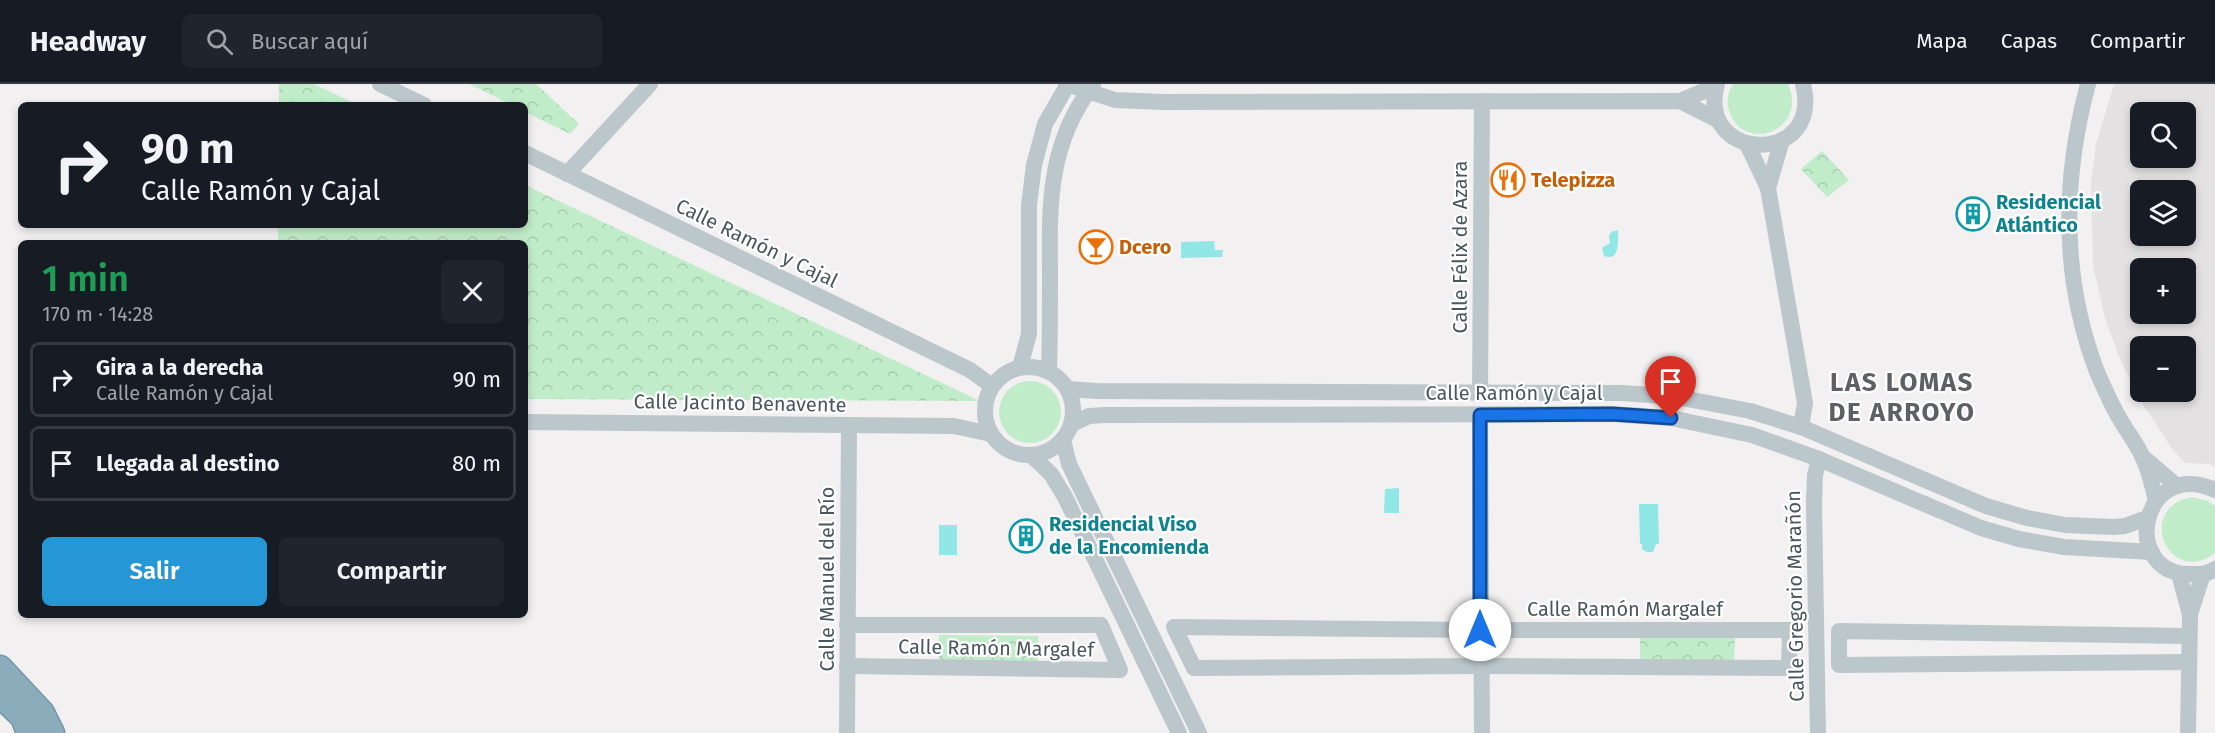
<!DOCTYPE html>
<html lang="es">
<head>
<meta charset="utf-8">
<style>
	body { margin:0; font-family:"Fira Sans",sans-serif; background:#20242c; color:#f1f3f6; height:100vh; display:flex; flex-direction:column; font-size:22px; white-space:nowrap }
	* { box-sizing:border-box; margin:0 }
	p { font-size:20px; color:#9ea1a6 }
	.icon { flex:none; width:33px; height:33px; fill:none; stroke:currentColor; stroke-width:2; stroke-linecap:round; stroke-linejoin:round }
	.map { position:relative; flex:1; overflow:hidden }
	.panel { position:absolute; left:18px; top:156px; width:510px; height:378px; display:flex; flex-direction:column; background:#171b24; border-radius:9px; box-shadow:0 3px 9px #0003 }
	.panel>* { flex:none }
	.top-card { position:absolute; left:18px; top:18px; width:510px; height:126px; border-radius:9px; box-shadow:0 3px 9px #0003; background:#171b24; color:#f1f3f6; overflow:hidden }
	.buttons { position:absolute; left:2130px; top:18px; display:grid; gap:12px }
	.buttons a { display:grid; place-items:center; width:66px; height:66px; border-radius:9px; background:#171b24; box-shadow:0 3px 9px #0003; font-size:30px }
	.pin { position:absolute; display:grid; place-items:center; width:51px; height:51px; color:#fff; margin:-62px -26px; border-radius:50% 50% 50% 0; rotate:-45deg; box-shadow:0 0 6px #0007 }
	.pin .icon { rotate:45deg }
	.me { position:absolute; width:66px; margin:-33px; rotate:0deg; stroke-linejoin:round; filter:drop-shadow(0 0 4px #0008) }
	.turn { display:flex; align-items:center; gap:21px; height:126px; padding:0 24px; font-size:27px }
	.turn .icon { width:78px; height:78px; stroke-width:2.5 }
	.turn b { display:block; font-size:42px; line-height:51px }
	.round { display:grid; place-items:center; flex:none; width:63px; height:63px; border-radius:9px; background:#20242c }
	.head { display:flex; align-items:center; justify-content:space-between; height:102px; padding:0 24px }
	h1 { font-size:36px; font-weight:600; line-height:45px; color:#1e9e55 }
	.primary-button { display:flex; gap:12px; margin-top:auto; padding:12px 24px }
	.primary-button a { flex:1; height:69px; border-radius:9px; background:#2597d7; color:#fff; font-size:24px; font-weight:600; line-height:69px; text-align:center }
	.primary-button a+a { background:#20242c; color:#f1f3f6 }
	ul { padding:0; list-style:none }
	li { display:flex; align-items:center; gap:18px; height:75px; margin:0 12px 9px; padding:0 12px; border:3px solid #363941; border-radius:9px }
	li div { flex:1 }
	li b { display:block; font-size:22px }
	li em { font-style:normal }
	header { display:flex; align-items:center; gap:36px; box-sizing:border-box; height:84px; padding:0 30px; background:#171b24; border-bottom:2px solid #363941 }
	header strong { font-size:28px }
	nav { display:flex; gap:33px; margin-inline-start:auto; font-size:21px }
	.search { width:420px; height:54px; background:#20242c; display:flex; align-items:center; gap:15px; box-sizing:border-box; padding:0 21px; border-radius:9px; color:#9ea1a6; font-size:22px }
	.map>svg:first-child { display:block }
	.education { fill:#e3e1e1; fill-rule:evenodd }
	.green { fill:#c1ecc9 }
	.park { fill:url(#park-crowns) }
	.water { fill:#91e6e6 }
	.lines { fill:none; stroke-linecap:round; stroke-linejoin:round }
	.highway-casing { stroke:#7697a7; stroke-width:27 }
	.minor { stroke:#bcc7cb; stroke-width:16 }
	.highway { stroke:#8bacbb; stroke-width:24 }
	.route-casing { stroke:#114b97; stroke-width:15 }
	.route { stroke:#1a73e8; stroke-width:10 }
	.labels { text-anchor:middle; dominant-baseline:central; stroke-width:4.5; stroke-linejoin:round; paint-order:stroke }
	.food-label { font-size:20px; font-weight:bold; fill:#c56008; stroke:#fff; text-anchor:start }
	.culture-label { font-size:20px; font-weight:bold; fill:#0d838f; stroke:#fff; text-anchor:start }
	.street-label { font-size:20px; fill:#49575c; stroke:#fff }
	.district-label { font-size:26px; font-weight:bold; letter-spacing:1.5px; fill:#5d6164; stroke:#fff }
</style>
</head>
<body>
<header>
<strong>Headway</strong>
<div class="search"><svg class="icon" aria-label="search" viewBox="0 0 24 24"><circle cx="10" cy="10" r="6"/><path d="M15 15l6 6"/></svg>Buscar aquí</div>
<nav><a>Mapa</a><a>Capas</a><a>Compartir</a></nav>
</header>
<div class="map">
<svg width="2215" height="649" viewBox="0 0 2215 649">
	<defs>
		<pattern id="park-crowns" width="20" height="18" patternUnits="userSpaceOnUse" patternTransform="scale(1.5)"><rect width="20" height="18" fill="#c1ecc9"/><path d="M2 6a3 3 0 1 1 6 0M12 15a3 3 0 1 1 6 0" fill="none" stroke="#a7ccaf"/></pattern>
	</defs>
	<rect width="100%" height="100%" fill="#f2f0f0"/>
	<path class="education" d="M2114,0H2215V383L2209,380L2185,379L2172,365L2137,311L2118,270L2105,234L2093,182L2091,100L2096,60ZM2140,28H2186V74H2140ZM2140,106H2186V152H2140ZM2140,184H2186V230H2140ZM2140,262H2186V308H2140Z"/>
	<g class="green">
		<path d="M1733,0H1788C1809,46 1744,71 1729,27C1726,18 1728,8 1733,0Z"/>
		<circle cx="1030" cy="328" r="31"/>
		<path d="M2192,413L2208,417L2215,422V469C2169,504 2134,424 2192,413Z"/>
	</g>
	<g class="park">
		<polygon points="279,0 314,0 358,21 279,21"/>
		<polygon points="469,0 536,0 579,40 570,50 525,28 525,21 512,21"/>
		<polygon points="1822,67 1849,96 1827,113 1801,85"/>
		<polygon points="525,101 980,317 525,315 525,159 278,159 278,141 525,141"/>
		<polygon points="939,551 1038,552 1038,578 939,577"/>
		<polygon points="1640,554 1735,554 1734,581 1640,582"/>
	</g>
	<g class="water">
		<path d="M1618,146C1618,157 1620,178 1604,172L1602,164L1610,159L1609,152L1611,148Z"/>
		<polygon points="1214,157 1215,166 1223,166 1222,173 1181,174 1181,158"/>
		<polygon points="1399,404 1399,429 1384,429 1385,405"/>
		<polygon points="1639,420 1658,420 1659,460 1656,460 1653,468 1647,468 1642,465 1642,460 1640,460"/>
		<rect x="939" y="441" width="18" height="30"/>
	</g>
	<g class="lines">
		<defs>
			<g id="highway">
				<polyline points="0,584 42,629 52,649"/>
				<polyline points="0,611 23,633 29,649"/>
			</g>
		</defs>
		<use href="#highway" class="highway-casing"/>
		<g class="minor">
			<polyline points="380,0 424,21"/>
			<polyline points="1066,0 1115,16 1163,18 1680,17 1718,36"/>
			<path d="M1717,0C1695,79 1824,83 1803,0"/>
			<path d="M2088,0C2062,97 2061,193 2097,288C2104,304 2112,322 2121,337C2128,349 2137,360 2142,372C2149,385 2152,402 2156,416"/>
			<polyline points="1680,17 1716,2"/>
			<polyline points="1747,60 1768,104 1805,319 1801,343"/>
			<polyline points="525,69 970,286 992,302"/>
			<polyline points="567,90 650,0"/>
			<polyline points="1768,104 1782,56"/>
			<circle cx="1029" cy="327" r="44"/>
			<polyline points="1020,283 1029,250 1029,121 1034,81 1045,40 1068,0"/>
			<path d="M1049,287C1050,254 1050,220 1050,186C1049,118 1049,58 1093,1"/>
			<polyline points="1068,305 1097,307 1622,309 1677,313 1750,327 1801,343 1986,422 2027,434 2065,441 2114,443 2125,442 2147,434"/>
			<polyline points="1480,309 1482,17"/>
			<polyline points="1480,331 1482,649"/>
			<polyline points="525,338 954,342 991,350"/>
			<polyline points="1072,340 1089,332 1105,331 1612,330 1671,334 1752,351 1819,375 1981,444 2019,455 2064,463 2152,468"/>
			<polyline points="1063,356 1069,380 1199,649"/>
			<polyline points="1032,372 1051,390 1065,413 1179,649"/>
			<polyline points="2143,373 2177,402"/>
			<path d="M2215,406C2141,373 2120,488 2188,490C2199,490 2206,491 2215,485"/>
			<polyline points="2179,490 2190,531 2188,649"/>
			<polyline points="2190,530 2203,490"/>
			<polygon points="1174,543 1480,546 1790,546 1789,584 1481,582 1194,584"/>
			<polyline points="2189,578 1839,581 1839,547 2189,552"/>
			<polyline points="847,582 1120,586 1101,541 847,541"/>
			<polyline points="847,649 849,341"/>
			<polyline points="1818,649 1814,419 1815,391 1819,375"/>
		</g>
		<use href="#highway" class="highway"/>
	</g>
	<g class="lines">
		<defs>
			<polyline id="route" points="1480,546 1480,331 1612,330 1671,334"/>
		</defs>
		<use href="#route" class="route-casing"/>
		<use href="#route" class="route"/>
	</g>
	<defs>
		<symbol id="restaurant-ring" viewBox="-11 -11 22 22"><circle r="9.5" fill="#fff" stroke="#e8710a" stroke-width="1.5"/><path d="M-5-6h1v4h1v-4h1v4h1v-4h1v5L-1.5 .5V6h-2V.5L-5-1ZM5-6V6H3V1.5H1.5Q1.5-4 5-6Z" fill="#e8710a"/></symbol>
		<symbol id="building-ring" viewBox="-11 -11 22 22"><circle r="9.5" fill="#fff" stroke="#0f9aa8" stroke-width="1.5"/><path d="M-4-6H4V6H1V3H-1V6H-4ZM-2.5-4.3h1.7v1.8h-1.7ZM.8-4.3h1.7v1.8H.8ZM-2.5-1h1.7V.8h-1.7ZM.8-1h1.7V.8H.8Z" fill="#0f9aa8"/></symbol>
		<symbol id="bar-ring" viewBox="-11 -11 22 22"><circle r="9.5" fill="#fff" stroke="#e8710a" stroke-width="1.5"/><path d="M-6-5H6L.8 .8V4.5H3.5V6h-7V4.5H-.8V.8Z" fill="#e8710a"/></symbol>
	</defs>
	<g fill-rule="evenodd">
		<use href="#restaurant-ring" x="1489" y="77" width="38" height="38"/>
		<use href="#building-ring" x="1954" y="111" width="38" height="38"/>
		<use href="#bar-ring" x="1077" y="144" width="38" height="38"/>
		<use href="#building-ring" x="1007" y="433" width="38" height="38"/>
	</g>
	<g class="labels">
		<g class="food-label">
			<text x="1531" y="96">Telepizza</text>
			<text x="1119" y="163">Dcero</text>
		</g>
		<g class="culture-label">
			<text x="1996" y="118">Residencial<tspan x="1996" dy="23">Atlántico</tspan></text>
			<text x="1049" y="440">Residencial Viso<tspan x="1049" dy="23">de la Encomienda</tspan></text>
		</g>
		<g class="street-label">
			<text transform="translate(757 159) rotate(26)">Calle Ramón y Cajal</text>
			<text transform="translate(1460 163) rotate(-90)">Calle Félix de Azara</text>
			<text x="1514" y="309">Calle Ramón y Cajal</text>
			<text transform="translate(740 319) rotate(1)">Calle Jacinto Benavente</text>
			<text transform="translate(827 495) rotate(-90)">Calle Manuel del Río</text>
			<text transform="translate(1795 512) rotate(-91)">Calle Gregorio Marañón</text>
			<text x="1625" y="525">Calle Ramón Margalef</text>
			<text transform="translate(996 564) rotate(1)">Calle Ramón Margalef</text>
		</g>
		<g class="district-label">
			<text x="1902" y="298">LAS LOMAS<tspan x="1902" dy="30">DE ARROYO</tspan></text>
		</g>
	</g>
</svg>
<div class="buttons">
<a><svg class="icon" aria-label="search" viewBox="0 0 24 24"><circle cx="10" cy="10" r="6"/><path d="M15 15l6 6"/></svg></a>
<a><svg class="icon" aria-label="layers" viewBox="0 0 24 24"><path d="M12 4l9 5-9 5-9-5zM3 14l9 5 9-5"/></svg></a>
<a>+</a>
<a>−</a>
</div>
<div class="pin" style="left:1671px;top:334px;background:#d93025"><svg class="icon" aria-label="arrive" viewBox="0 0 24 24"><path d="M6 21V4h12l-3 4 3 4H6"/></svg></div>
<svg class="me" style="left:1480px;top:546px" viewBox="-20 -20 40 40"><circle r="19" fill="#fff"/><path d="M0-13L10 11 0 6-10 11z" fill="#1a73e8"/></svg>
<div class="top-card">
<div class="turn"><svg class="icon" aria-label="right" viewBox="0 0 24 24"><path d="M7 20v-9h11M14 6l5 5-5 5"/></svg><div><b>90 m</b>Calle Ramón y Cajal</div></div>
</div>
<section class="panel">
<div class="head"><div><h1>1 min</h1><p>170 m · 14:28</p></div><a class="round"><svg class="icon" aria-label="close" viewBox="0 0 24 24"><path d="M6 6l12 12M18 6L6 18"/></svg></a></div>
<ul>
<li><svg class="icon" aria-label="right" viewBox="0 0 24 24"><path d="M7 20v-9h11M14 6l5 5-5 5"/></svg><div><b>Gira a la derecha</b><p>Calle Ramón y Cajal</p></div><em>90 m</em></li>
<li><svg class="icon" aria-label="arrive" viewBox="0 0 24 24"><path d="M6 21V4h12l-3 4 3 4H6"/></svg><div><b>Llegada al destino</b></div><em>80 m</em></li>
</ul>
<div class="primary-button"><a>Salir</a><a>Compartir</a></div>
</section>
</div>
</body>
</html>
